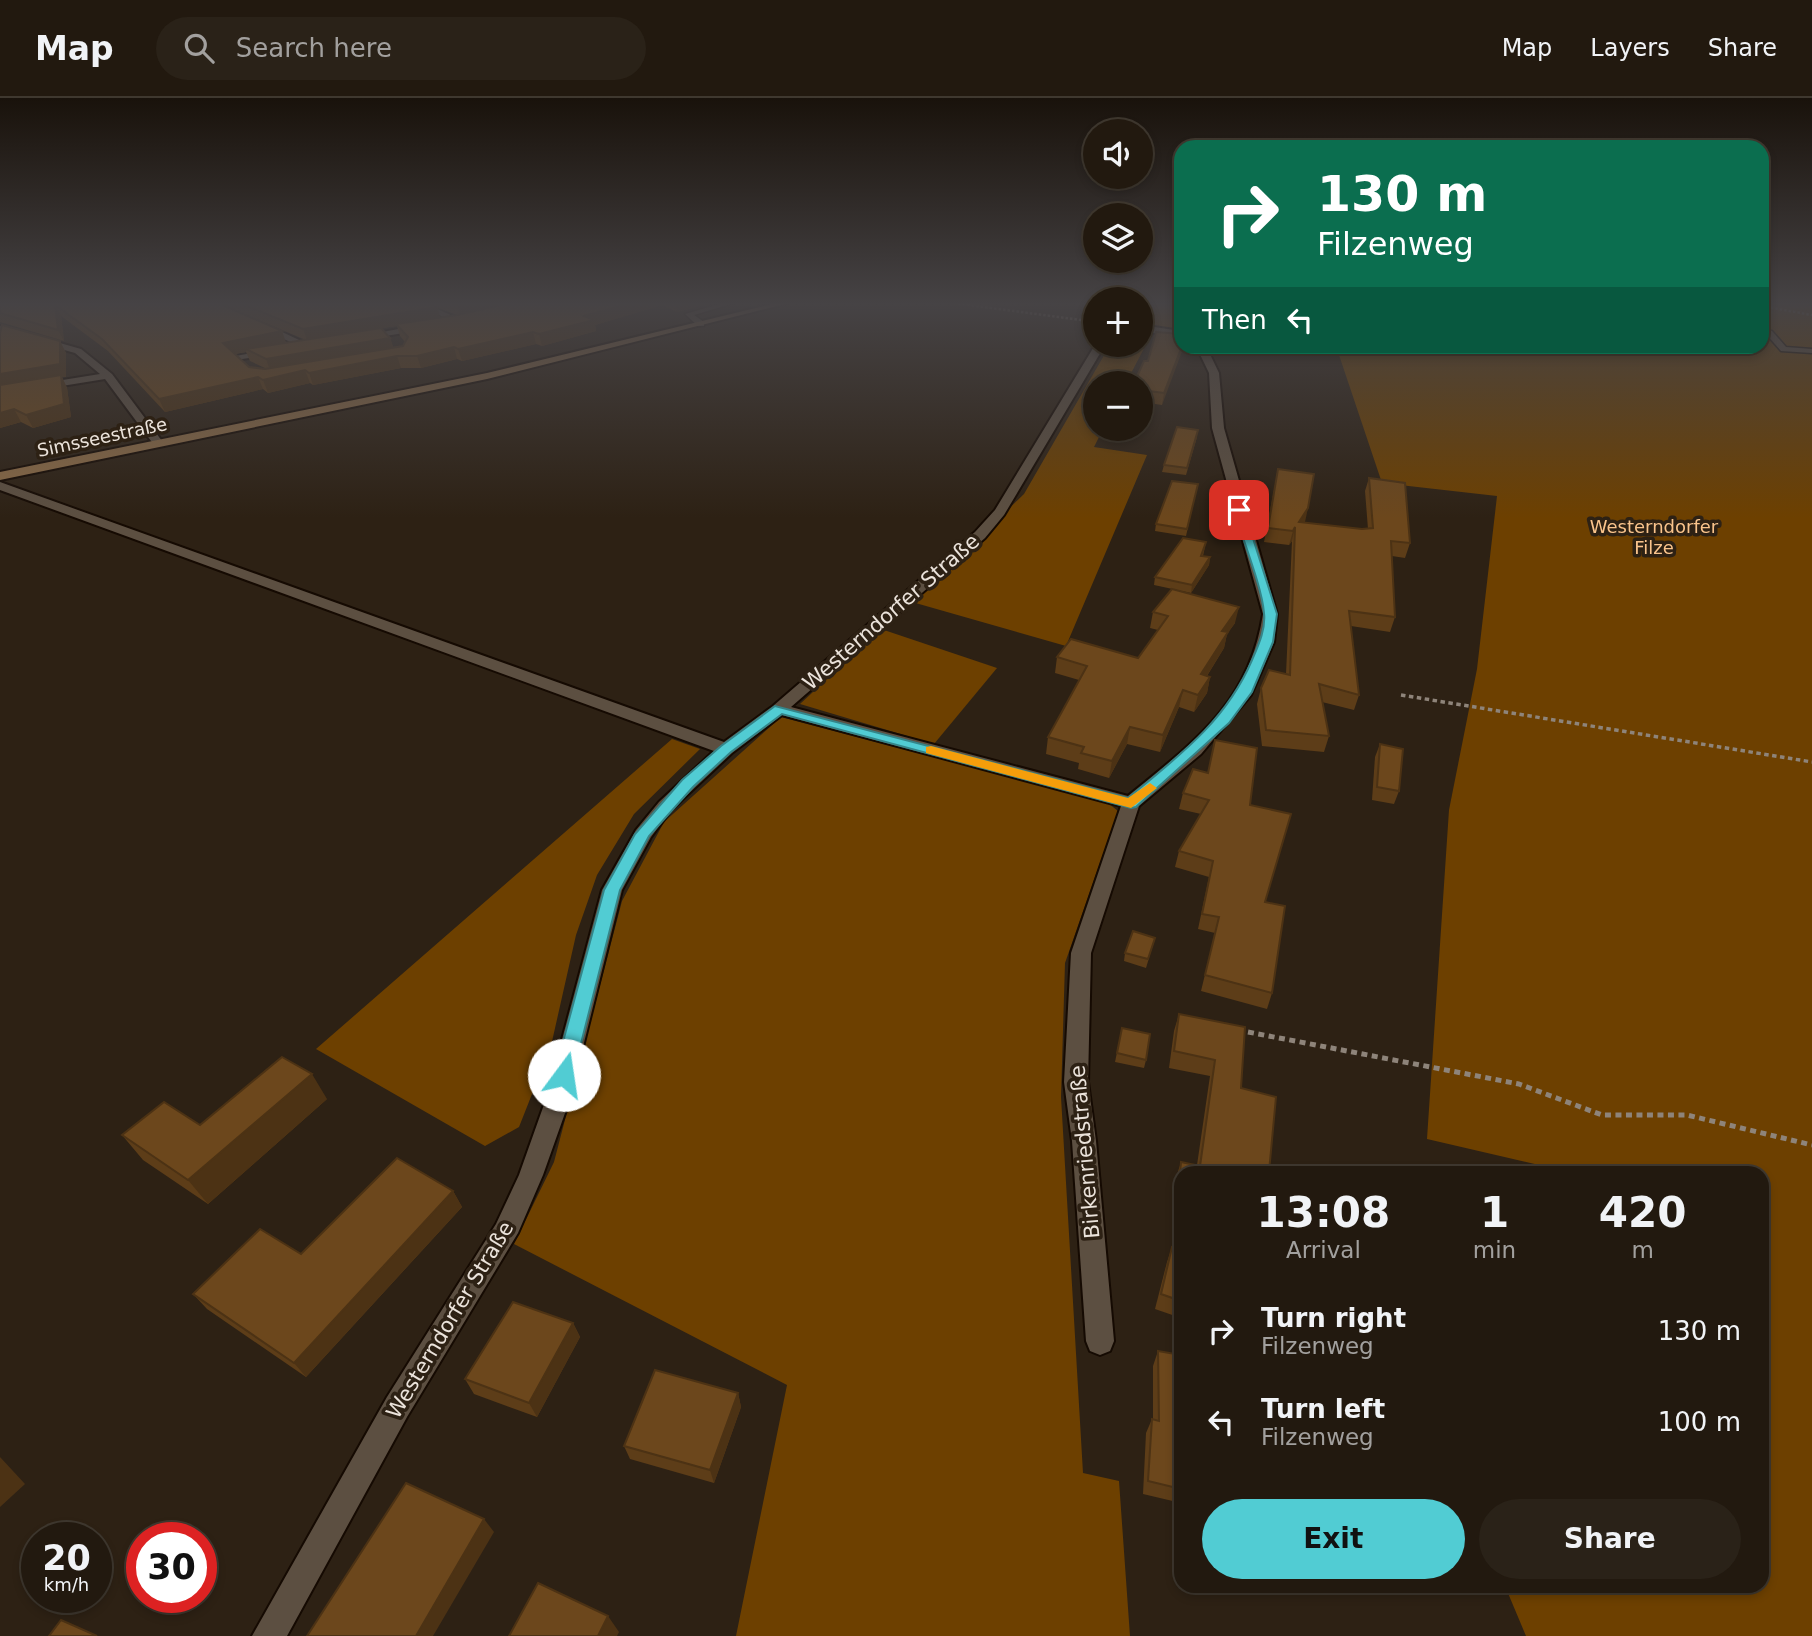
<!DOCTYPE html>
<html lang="en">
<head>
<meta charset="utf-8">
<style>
	body { margin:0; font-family:"DejaVu Sans",sans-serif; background:#2a2218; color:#f1f3f6; height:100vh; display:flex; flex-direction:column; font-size:26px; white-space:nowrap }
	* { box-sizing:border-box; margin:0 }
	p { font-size:23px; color:#a2a09e }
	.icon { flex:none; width:38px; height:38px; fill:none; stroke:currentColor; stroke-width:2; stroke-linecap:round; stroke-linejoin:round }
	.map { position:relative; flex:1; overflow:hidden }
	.details { position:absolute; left:1174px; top:1068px; width:595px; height:427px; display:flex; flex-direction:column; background:#22190f; border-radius:21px; box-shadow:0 4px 10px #0003,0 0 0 2px #3f382f }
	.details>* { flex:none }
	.banner { position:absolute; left:1174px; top:42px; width:595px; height:214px; border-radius:21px; box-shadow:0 4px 10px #0003,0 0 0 2px #3f382f; background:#0b6e4f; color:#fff; overflow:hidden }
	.buttons { position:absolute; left:1083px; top:21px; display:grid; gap:14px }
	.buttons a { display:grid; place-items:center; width:70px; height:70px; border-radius:50%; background:#22190f; box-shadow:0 4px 10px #0003,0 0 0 2px #3f382f; font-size:35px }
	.speed { position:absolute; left:21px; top:1424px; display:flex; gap:14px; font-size:35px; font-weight:700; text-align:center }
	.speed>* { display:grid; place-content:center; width:91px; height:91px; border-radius:50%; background:#22190f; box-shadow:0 4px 10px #0003,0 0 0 2px #3f382f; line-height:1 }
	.speed small { font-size:18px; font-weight:400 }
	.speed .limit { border:10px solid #d22; background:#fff; color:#111 }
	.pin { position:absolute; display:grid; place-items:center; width:60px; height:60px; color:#fff; margin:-30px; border-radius:14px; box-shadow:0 4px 10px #0006 }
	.me { position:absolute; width:77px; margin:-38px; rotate:14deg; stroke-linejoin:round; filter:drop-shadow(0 0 5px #0008) }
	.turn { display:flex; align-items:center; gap:24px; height:147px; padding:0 28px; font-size:32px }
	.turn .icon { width:91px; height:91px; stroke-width:2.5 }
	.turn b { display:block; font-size:49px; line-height:60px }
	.then { display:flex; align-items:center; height:66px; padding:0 28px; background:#0003; gap:14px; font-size:26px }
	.eta { display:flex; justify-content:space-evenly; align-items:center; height:119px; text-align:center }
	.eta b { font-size:42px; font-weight:700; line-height:49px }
	.primary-button { display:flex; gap:14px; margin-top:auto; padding:14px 28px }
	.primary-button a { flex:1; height:80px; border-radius:42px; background:#51ccd3; color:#111; font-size:28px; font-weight:700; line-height:80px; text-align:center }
	.primary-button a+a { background:#2a2218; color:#f1f3f6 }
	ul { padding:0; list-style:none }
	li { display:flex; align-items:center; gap:21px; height:91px; padding:0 28px }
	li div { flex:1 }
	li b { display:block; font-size:26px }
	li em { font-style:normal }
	header { display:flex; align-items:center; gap:42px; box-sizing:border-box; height:98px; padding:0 35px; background:#22190f; border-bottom:2px solid #3f382f }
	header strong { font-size:33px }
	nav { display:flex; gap:38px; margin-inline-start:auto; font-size:24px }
	.search { width:490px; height:63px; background:#2a2218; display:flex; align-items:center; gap:18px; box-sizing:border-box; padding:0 24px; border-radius:38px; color:#a2a09e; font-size:26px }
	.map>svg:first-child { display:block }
	.green { fill:#6d4000 }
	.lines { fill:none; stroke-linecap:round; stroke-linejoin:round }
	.service-casing { stroke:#150a02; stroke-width:3 }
	.minor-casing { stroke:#150a02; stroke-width:4 }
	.secondary-casing { stroke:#150a02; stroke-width:4 }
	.path-far2 { stroke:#8e847a; stroke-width:2.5; stroke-dasharray:2.5 2; stroke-linecap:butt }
	.path-far1 { stroke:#8e847a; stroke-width:3.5; stroke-dasharray:4.5 3.5; stroke-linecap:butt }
	.path { stroke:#8e847a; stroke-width:5; stroke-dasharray:6 4.5; stroke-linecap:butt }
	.service { fill:#5c4f41; fill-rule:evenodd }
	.minor { fill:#5c4f41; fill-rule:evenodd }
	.secondary { fill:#8a6a46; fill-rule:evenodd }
	.wall { fill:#5d3d18; fill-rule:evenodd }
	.shaded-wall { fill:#4c3214 }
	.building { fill:#6c471c; stroke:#4c3214; stroke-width:2 }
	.route { fill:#51ccd3; stroke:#358589; stroke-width:2 }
	.slow { fill:#f59e0b }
	.labels { text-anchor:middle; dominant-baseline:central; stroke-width:7; stroke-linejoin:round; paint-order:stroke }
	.far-street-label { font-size:18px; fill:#ebe3db; stroke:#2d2114 }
	.far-park-label { font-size:18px; fill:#fac48c; stroke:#2d2114 }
	.street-label { font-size:21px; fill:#ebe3db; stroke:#2d2114 }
</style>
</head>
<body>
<header>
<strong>Map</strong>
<div class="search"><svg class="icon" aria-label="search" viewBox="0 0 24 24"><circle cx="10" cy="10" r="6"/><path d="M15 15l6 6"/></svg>Search here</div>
<nav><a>Map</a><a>Layers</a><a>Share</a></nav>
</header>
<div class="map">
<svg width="1812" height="1538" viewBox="0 0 1812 1538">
	<rect width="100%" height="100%" fill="#2d2114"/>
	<g class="green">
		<polygon points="1141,205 1181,205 1181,233 1141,228"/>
		<polygon points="1762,205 1812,205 1812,1538 1526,1538 1505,1488 1762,1488 1762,1074 1569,1074 1427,1041 1449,712 1477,571 1497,398 1382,385 1337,251 1319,249 1762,248"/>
		<polygon points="1141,232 1153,233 1126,285 1096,285 1096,331 1103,331 1094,349 1147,357 1066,548 912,504 1024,396 1110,247 1141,247"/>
		<polygon points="881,531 997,570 934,646 800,606"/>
		<polygon points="781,619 1108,705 1118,713 1065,865 1061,999 1083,1375 1119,1383 1130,1538 736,1538 787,1287 514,1146 554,1064 622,803 664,724"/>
		<polygon points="672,641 700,651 634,716 597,777 576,837 551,948 519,1029 485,1048 316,951"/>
	</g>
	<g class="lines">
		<defs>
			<g id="service">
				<polygon points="723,205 734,205 694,217 704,224 704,228 698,228 685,216"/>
				<polygon points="1762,232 1772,233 1786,249 1812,251 1812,255 1781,253 1767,237 1762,236"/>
			</g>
			<g id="minor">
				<polygon points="414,205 424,205 464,223 456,225"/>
				<polygon points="259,226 265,226 312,248 304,250 259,230"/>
				<polygon points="425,226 428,231 361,242 356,239"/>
				<polygon points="1141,227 1181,233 1181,239 1141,233"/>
				<polygon points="0,228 81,251 112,276 162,343 162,347 154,347 105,281 0,298 0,292 100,276 75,255 0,234"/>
				<path d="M1095,247H1105L1004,417L985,440L791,609L1128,698C1194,644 1249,606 1263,516L1212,330L1209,275L1196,248H1206L1219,275L1224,330L1277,516L1274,544L1251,597L1201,656L1139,708L1091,855L1088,984L1096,1043L1114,1243L1110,1253L1100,1257L1090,1253L1086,1243L1072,1043L1064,984L1071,855L1121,708L782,617L732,655L671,712L651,739L622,792L570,1001L543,1077L518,1135L407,1319L287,1538H252L387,1299L496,1126L519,1077L546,1001L602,792L636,732L659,704L714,653L0,392V384L724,644L773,608L975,434L995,412Z"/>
				<polygon points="273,251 276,256 235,262 230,259"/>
			</g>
			<polygon id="secondary" points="776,205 789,205 487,281 0,382 0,374 487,275"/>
		</defs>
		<use href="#service" class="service-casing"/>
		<use href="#minor" class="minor-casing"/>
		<use href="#secondary" class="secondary-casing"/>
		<g class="path-far2">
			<polyline points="954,205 1096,224"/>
			<polyline points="1762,208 1812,217"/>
		</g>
		<polyline class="path-far1" points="1401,597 1812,664"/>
		<polyline class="path" points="1248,934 1519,986 1602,1017 1687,1017 1812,1047"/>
		<use href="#service" class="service"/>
		<use href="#minor" class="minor"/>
		<use href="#secondary" class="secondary"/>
	</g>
	<g class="wall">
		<path d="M0,205H218L282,233L286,245L306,242L218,205H711L677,214L662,207L595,227L596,233L542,248L536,246L462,263L457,261L421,270H401L313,287L310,285L268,295L263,291L165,314L108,253L61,218L64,243L0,224ZM438,210L455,216L458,217L440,220ZM397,228L400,238L405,244L403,248L393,249L390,240L381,230ZM246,254L250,263L267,271L249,269L235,256Z"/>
		<polygon points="0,235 60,243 66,255 66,279 62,279 67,290 71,319 33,330 21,324 0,330"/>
		<polygon points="1181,236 1162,307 1141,304 1141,285"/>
		<polygon points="1197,339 1186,377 1162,374 1164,367"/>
		<polygon points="1278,371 1304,425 1362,431 1368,431 1365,393 1369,380 1410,445 1405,460 1392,458 1395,519 1390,534 1351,528 1359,597 1354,612 1322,604 1329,638 1324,654 1262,648 1257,606 1261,590 1286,576 1292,443 1289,447 1264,444"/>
		<polygon points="1198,386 1186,438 1155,433 1156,426"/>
		<polygon points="1206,444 1203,458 1210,459 1209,467 1191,495 1154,487 1155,479"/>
		<polygon points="1153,514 1235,525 1227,536 1224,550 1207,578 1210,579 1207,595 1194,614 1179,609 1160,654 1127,646 1109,680 1078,671 1079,665 1046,656 1048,639 1079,582 1055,575 1057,559 1138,560 1158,532 1150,530"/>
		<polygon points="1215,642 1250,707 1265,804 1272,895 1267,911 1201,893 1215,835 1198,831 1209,779 1175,769 1179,753 1201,716 1179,711 1183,695 1208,675"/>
		<polygon points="1380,646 1399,693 1394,706 1372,702 1375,659"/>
		<polygon points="1155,840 1146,870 1124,863 1125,855"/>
		<polygon points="1179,916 1241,990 1269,1074 1181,1074 1181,1128 1172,1126 1176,1080 1181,1064 1197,1067 1210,978 1169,970 1174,933"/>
		<polygon points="1122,930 1146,962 1144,970 1115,964"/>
		<polygon points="327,1001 208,1106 143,1062 122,1037 200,1027"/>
		<polygon points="453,1093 462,1109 306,1279 207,1211 193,1196 301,1156"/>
		<polygon points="1172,1149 1181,1152 1181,1220 1155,1211 1167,1164"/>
		<polygon points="573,1225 580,1239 537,1319 474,1296 465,1281"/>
		<polygon points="1158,1253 1181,1257 1181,1405 1143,1396 1146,1335 1152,1321 1153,1321 1153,1268"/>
		<polygon points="738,1295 741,1309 714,1385 630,1361 624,1348"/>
	</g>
	<g class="shaded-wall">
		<polygon points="465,205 522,205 460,217 457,206"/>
		<polygon points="631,205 662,205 662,207 595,227 596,233 542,248 539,236 584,218"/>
		<polygon points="676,205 711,205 677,214"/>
		<polygon points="55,207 61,218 64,243 58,232"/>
		<polygon points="437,209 440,221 307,242 303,231"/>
		<polygon points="282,233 286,245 246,251 246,254 228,257 223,245"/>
		<polygon points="533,234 536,246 462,263 458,251"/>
		<polygon points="390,240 394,251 270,272 266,261"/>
		<polygon points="60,243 66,255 66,279 62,279 67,290 71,319 33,330 26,317 0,289 0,276"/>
		<polygon points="1182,248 1184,248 1162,307 1164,295"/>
		<polygon points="454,249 457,261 421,270 417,258"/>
		<polygon points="397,258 401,270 313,287 309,275"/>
		<polygon points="305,272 310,285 268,295 263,282"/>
		<polygon points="258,279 263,291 165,314 159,301"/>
		<polygon points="14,311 21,324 0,330 0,315"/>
		<polygon points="1308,410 1305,424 1299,424"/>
		<polygon points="1295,429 1292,443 1289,447 1293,433"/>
		<polygon points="1210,459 1209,467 1191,495 1192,487"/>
		<polygon points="1239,509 1235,525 1227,536 1224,550 1198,592 1201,576 1222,533"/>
		<polygon points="1210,579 1207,595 1194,614 1198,597"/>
		<polygon points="1183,592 1179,609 1160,654 1163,637"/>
		<polygon points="1130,629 1127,646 1109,680 1112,663"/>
		<polygon points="312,976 327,1001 208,1106 188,1082"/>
		<polygon points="453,1093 462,1109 306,1279 294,1265"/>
		<polygon points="573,1225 580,1239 537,1319 529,1305"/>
		<polygon points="738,1295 741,1309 714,1385 710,1372"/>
		<polygon points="0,1359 25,1386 0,1409"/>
		<polygon points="484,1421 494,1434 433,1538 416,1538"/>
		<polygon points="608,1518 619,1534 617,1538 598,1538"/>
	</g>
	<g class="building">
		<polygon points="5,205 218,205 282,233 223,245 249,269 265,271 403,248 408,239 396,226 457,217 510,205 631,205 584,218 594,222 539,236 533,234 458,251 454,249 417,258 397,258 309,275 305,272 263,282 258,279 159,301 102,241 55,207 58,232 0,215 0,206"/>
		<polygon points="240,205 427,205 437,209 303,231"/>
		<polygon points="2,227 60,243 60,266 0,276 0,235"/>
		<polygon points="381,230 390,240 266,261 246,251"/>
		<polygon points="1156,234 1181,236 1181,248 1182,248 1164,295 1141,292 1141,285 1134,285 1144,263 1148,263"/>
		<polygon points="61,277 64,306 26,317 14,311 0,315 0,287"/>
		<polygon points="1177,329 1198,332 1187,370 1164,367"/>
		<polygon points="1278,371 1314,376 1308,410 1299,424 1362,431 1373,430 1369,380 1405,385 1410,445 1391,443 1395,519 1349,513 1359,597 1319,586 1329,638 1266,632 1261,590 1269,572 1290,577 1295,429 1293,433 1268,430"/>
		<polygon points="1172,383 1198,386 1187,431 1156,426"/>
		<polygon points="1183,440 1206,444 1201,458 1210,459 1192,487 1155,479"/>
		<polygon points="1172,491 1239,509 1222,533 1228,534 1201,576 1210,579 1198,597 1183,592 1163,637 1130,629 1112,663 1081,655 1084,649 1048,639 1087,568 1057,559 1071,541 1138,560 1168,518 1153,514"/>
		<polygon points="1215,642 1257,650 1250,707 1291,716 1265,804 1285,808 1272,895 1205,877 1219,819 1202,816 1213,763 1179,753 1209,702 1183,695 1193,671 1208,675"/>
		<polygon points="1380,646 1403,651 1399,693 1377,689"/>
		<polygon points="1133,833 1155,840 1148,861 1125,855"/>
		<polygon points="1179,916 1245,929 1241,990 1276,999 1269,1074 1181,1074 1181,1111 1177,1110 1181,1064 1200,1068 1215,962 1174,953"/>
		<polygon points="1122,930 1150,936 1146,962 1117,955"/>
		<polygon points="282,959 312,976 188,1082 122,1037 164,1004 200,1027"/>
		<polygon points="397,1060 453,1093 294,1265 193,1196 260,1131 301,1156"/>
		<polygon points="1172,1149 1181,1152 1181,1203 1161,1196"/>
		<polygon points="513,1204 573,1225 529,1305 465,1281"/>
		<polygon points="1158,1253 1181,1257 1181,1391 1148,1383 1152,1321 1159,1323"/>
		<polygon points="655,1272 738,1295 710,1372 624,1348"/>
		<polygon points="406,1385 484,1421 416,1538 307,1538"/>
		<polygon points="538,1485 608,1518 598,1538 509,1538"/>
		<polygon points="61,1522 97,1538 49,1538"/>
	</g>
	<linearGradient id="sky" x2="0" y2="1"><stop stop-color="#19120b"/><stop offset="0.49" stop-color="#464345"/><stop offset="1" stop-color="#464345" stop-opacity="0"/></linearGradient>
	<rect width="1812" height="420" fill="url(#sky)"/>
	<path class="route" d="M1239,409L1244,412L1277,516L1273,544L1252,594L1229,625L1136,709L1131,710L782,616L731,654L693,689L649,738L620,792L573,977L570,983H557L554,977L604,792L635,736L682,682L721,648L775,608L1128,700C1179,658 1226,623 1252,562C1258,548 1266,531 1264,515C1262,489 1242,440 1234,412Z"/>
	<polygon class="slow" points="931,648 1128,700 1150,685 1157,690 1131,710 926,655 926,649"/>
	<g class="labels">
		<g class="far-street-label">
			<text transform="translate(102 339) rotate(-12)">Simsseestraße</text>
		</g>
		<g class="far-park-label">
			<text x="1654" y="428">Westerndorfer<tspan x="1654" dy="21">Filze</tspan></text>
		</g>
		<g class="street-label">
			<text transform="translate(891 514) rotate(-41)">Westerndorfer Straße</text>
			<text transform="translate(1085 1054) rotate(-95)">Birkenriedstraße</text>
			<text transform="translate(450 1222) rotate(-59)">Westerndorfer Straße</text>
		</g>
	</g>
</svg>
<div class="buttons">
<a><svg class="icon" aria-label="sound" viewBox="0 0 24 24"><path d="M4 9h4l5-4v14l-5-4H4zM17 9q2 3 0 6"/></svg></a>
<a><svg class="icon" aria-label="layers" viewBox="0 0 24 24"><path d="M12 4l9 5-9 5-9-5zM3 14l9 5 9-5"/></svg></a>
<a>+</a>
<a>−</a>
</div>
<div class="speed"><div>20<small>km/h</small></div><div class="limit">30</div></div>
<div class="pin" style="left:1239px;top:412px;background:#d93025"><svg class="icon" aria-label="arrive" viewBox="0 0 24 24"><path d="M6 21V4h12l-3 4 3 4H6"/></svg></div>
<svg class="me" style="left:564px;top:977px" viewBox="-20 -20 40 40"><circle r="19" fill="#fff"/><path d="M0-13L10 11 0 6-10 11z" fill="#51ccd3"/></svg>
<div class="banner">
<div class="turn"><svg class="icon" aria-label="right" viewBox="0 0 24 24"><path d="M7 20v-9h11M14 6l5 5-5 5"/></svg><div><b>130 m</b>Filzenweg</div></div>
<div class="then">Then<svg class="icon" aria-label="left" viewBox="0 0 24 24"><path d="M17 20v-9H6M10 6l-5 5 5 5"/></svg></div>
</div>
<section class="details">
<div class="eta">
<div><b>13:08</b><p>Arrival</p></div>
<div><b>1</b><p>min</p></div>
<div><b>420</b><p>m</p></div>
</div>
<ul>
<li><svg class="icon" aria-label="right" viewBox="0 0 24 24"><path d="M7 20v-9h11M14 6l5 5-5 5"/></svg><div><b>Turn right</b><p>Filzenweg</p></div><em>130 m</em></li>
<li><svg class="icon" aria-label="left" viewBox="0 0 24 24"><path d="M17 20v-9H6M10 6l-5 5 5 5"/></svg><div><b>Turn left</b><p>Filzenweg</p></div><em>100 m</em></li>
</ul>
<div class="primary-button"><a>Exit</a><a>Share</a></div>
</section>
</div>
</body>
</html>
